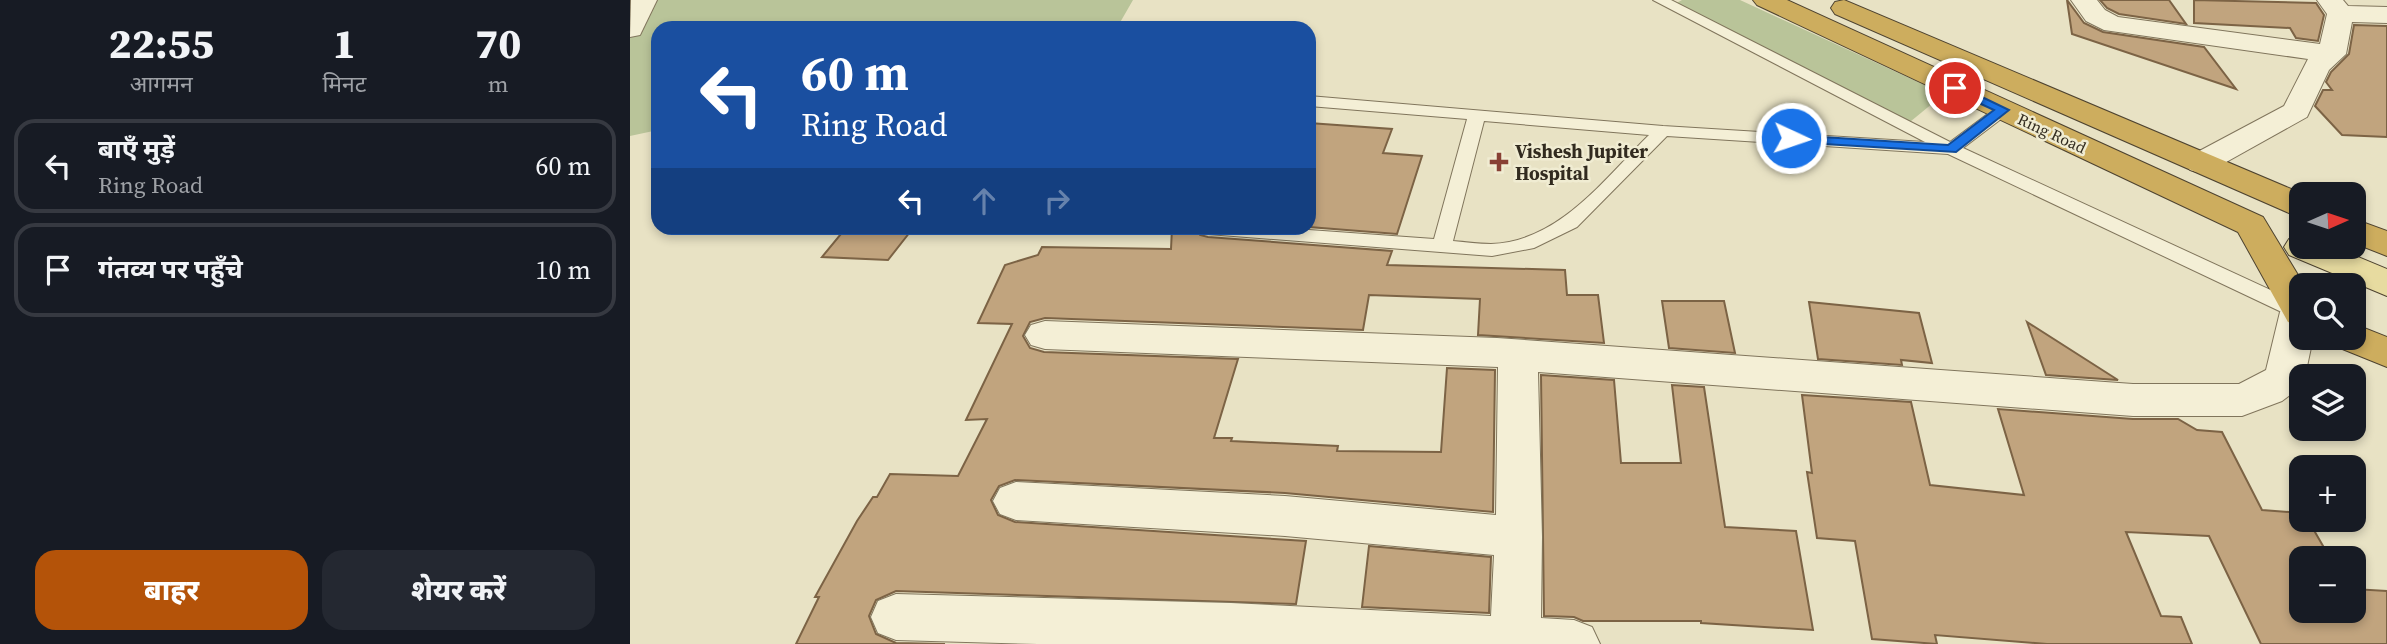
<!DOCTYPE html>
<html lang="hi">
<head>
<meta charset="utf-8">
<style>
	body { margin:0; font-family:"Source Serif 4","Noto Sans Devanagari",serif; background:#242831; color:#f1f3f6; height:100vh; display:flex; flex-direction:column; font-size:26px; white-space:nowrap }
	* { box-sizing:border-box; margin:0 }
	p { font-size:23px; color:#9ea1a6 }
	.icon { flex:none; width:38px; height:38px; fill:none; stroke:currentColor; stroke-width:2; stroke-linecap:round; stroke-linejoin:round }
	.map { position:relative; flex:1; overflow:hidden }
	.sheet { display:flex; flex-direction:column; background:#171b24; width:630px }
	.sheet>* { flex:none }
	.top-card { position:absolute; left:21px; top:21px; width:665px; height:214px; border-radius:21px; box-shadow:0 4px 10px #0003; background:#1a4fa0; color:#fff; overflow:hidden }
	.needle { width:46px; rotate:87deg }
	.buttons { position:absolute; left:1659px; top:182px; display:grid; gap:14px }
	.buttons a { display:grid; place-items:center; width:77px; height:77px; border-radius:14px; background:#171b24; box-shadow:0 4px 10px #0003; font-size:35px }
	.pin { position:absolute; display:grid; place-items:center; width:60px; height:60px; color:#fff; margin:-30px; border:4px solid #fff; border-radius:50%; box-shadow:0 2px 7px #0007 }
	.me { position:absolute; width:77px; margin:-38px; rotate:93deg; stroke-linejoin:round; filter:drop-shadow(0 0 5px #0008) }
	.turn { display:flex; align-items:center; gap:24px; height:147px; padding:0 35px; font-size:32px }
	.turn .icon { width:91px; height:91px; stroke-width:2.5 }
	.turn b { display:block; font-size:49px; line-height:60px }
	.lanes { display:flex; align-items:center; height:66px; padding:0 35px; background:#0003; justify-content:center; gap:35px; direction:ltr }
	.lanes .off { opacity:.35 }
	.eta { display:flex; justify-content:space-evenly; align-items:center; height:119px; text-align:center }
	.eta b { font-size:42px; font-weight:800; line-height:49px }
	.button { display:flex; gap:14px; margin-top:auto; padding:14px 35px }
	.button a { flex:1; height:80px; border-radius:21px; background:#b45309; color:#fff; font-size:28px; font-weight:800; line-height:80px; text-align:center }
	.button a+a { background:#242831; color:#f1f3f6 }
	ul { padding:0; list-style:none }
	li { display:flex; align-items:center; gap:21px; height:94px; margin:0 14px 10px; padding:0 21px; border:4px solid #363941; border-radius:21px }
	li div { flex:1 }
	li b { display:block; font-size:26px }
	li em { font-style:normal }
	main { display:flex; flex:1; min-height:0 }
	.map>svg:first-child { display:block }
	.green { fill:#b9c499 }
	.building { fill:#c1a47e; stroke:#7c6345; stroke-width:2 }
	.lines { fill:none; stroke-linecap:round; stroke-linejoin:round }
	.lane-casing { stroke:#80755c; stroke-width:2 }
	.street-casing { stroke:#80755c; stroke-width:2 }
	.primary-casing { stroke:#4e4330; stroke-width:2 }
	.highway-casing { stroke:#4e4330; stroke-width:2 }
	.lane { fill:#f4efd6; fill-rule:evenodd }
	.street { fill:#f4efd6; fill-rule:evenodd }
	.primary { fill:#e7dba0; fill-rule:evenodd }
	.highway { fill:#cdad5e; fill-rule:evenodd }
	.route { fill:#1a73e8; stroke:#114b97; stroke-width:2 }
	.poi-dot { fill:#884034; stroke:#f0ecd2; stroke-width:2.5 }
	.labels { text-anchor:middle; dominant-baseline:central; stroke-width:5; stroke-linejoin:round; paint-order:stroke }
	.far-street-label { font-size:16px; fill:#322b1f; stroke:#f0ecd2 }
	.poi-label { font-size:19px; font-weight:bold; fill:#322b1f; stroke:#f0ecd2; text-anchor:start }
</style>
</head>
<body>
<main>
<section class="sheet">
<div class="eta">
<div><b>22:55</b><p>आगमन</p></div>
<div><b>1</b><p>मिनट</p></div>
<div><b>70</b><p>m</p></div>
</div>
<ul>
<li><svg class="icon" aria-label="left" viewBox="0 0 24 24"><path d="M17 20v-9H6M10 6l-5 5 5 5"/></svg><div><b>बाएँ मुड़ें</b><p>Ring Road</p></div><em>60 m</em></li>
<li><svg class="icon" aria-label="arrive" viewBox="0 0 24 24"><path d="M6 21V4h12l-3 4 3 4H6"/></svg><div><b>गंतव्य पर पहुँचे</b></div><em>10 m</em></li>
</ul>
<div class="button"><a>बाहर</a><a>शेयर करें</a></div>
</section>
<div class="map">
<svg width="1757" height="644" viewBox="0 0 1757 644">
	<rect width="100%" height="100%" fill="#e8e2c4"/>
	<g class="green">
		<polygon points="14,0 503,0 488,26 478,28 28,28 28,130 0,136 0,29"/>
		<polygon points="1052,0 1110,0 1314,94 1275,126 1041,6"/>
	</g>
	<g class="building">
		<polygon points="1437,0 1454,23 1473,32 1574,47 1606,89 1442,34"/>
		<polygon points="1470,0 1539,0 1556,24 1489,14 1477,8"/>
		<polygon points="1564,0 1686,3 1694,15 1688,41 1666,38 1660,28 1564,23"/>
		<polygon points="1724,25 1757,26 1757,137 1712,135 1685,106 1693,90 1702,90 1696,82 1701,72 1719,54"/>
		<polygon points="679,123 762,129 753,153 792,156 767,234 679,227"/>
		<polygon points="542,228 566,228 570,235 578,237 762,251 757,265 935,270 937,295 968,295 974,343 848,335 850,299 739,295 733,330 415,318 400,322 393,336 400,348 414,352 608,359 584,438 602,438 601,441 708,446 707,451 811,452 817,368 865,370 863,512 655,493 385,480 369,486 361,500 368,515 385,522 676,541 666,604 266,591 246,600 239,616 246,634 266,643 315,644 166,644 189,597 185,597 227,521 243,497 247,497 260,474 328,476 357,419 336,420 382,324 348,323 375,265 408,255 412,247 541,249"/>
		<polygon points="215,229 280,232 258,260 192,257"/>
		<polygon points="1032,301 1094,301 1105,353 1039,348"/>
		<polygon points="1179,302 1289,313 1302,363 1271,360 1272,365 1188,359"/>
		<polygon points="1397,322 1488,380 1416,375"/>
		<polygon points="911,375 984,380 991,463 1051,463 1042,385 1074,387 1095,527 1166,531 1183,630 1071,623 1071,621 953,621 944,617 914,616"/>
		<polygon points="1172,395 1281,402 1300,485 1394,495 1368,409 1503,419 1548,419 1567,430 1592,432 1632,510 1671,513 1671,520 1678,520 1700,558 1671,558 1671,611 1724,611 1724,589 1757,591 1757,644 1631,644 1579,536 1496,532 1531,616 1551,617 1562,644 1417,644 1305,635 1307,644 1242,639 1225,541 1187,538 1177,472 1182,473"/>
		<polygon points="739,546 861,557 859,613 732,607"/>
	</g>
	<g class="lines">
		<defs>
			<path id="lane" d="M1023,0H1041L1320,142L1367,107H1379L1381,110L1379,113L1333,148L1671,304V319L1662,317L1318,154L1037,136L947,227L904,248L862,256L578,234L571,232L569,228H651L804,239L837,119L679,106V96L1033,126L1295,142ZM854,121L1019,135C975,178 929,242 861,244C849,244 836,242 823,241Z"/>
			<g id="street">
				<polygon points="1,0 27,0 10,35 0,37"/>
				<polygon points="1441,0 1467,0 1475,10 1488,17 1690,44 1697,14 1687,0 1713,0 1718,6 1757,7 1757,23 1722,22 1716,54 1699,70 1677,117 1582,170 1571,173 1560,170 1555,163 1560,156 1654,106 1678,59 1474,30 1456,21"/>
				<polygon points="1669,299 1671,299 1671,338 1683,338 1675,376 1671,376 1668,389 1652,401 1612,416 1503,416 908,372 912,537 911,618 944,620 962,627 970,644 408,644 266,640 248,633 241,617 248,601 266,594 601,603 861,616 864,555 655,536 386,520 370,514 363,501 370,488 386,482 655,496 866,515 868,367 415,349 401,345 395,335 401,325 415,321 867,338 1503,384 1609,384 1636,370 1650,312 1656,303"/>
			</g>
			<polygon id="primary" points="1671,236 1671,247 1704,247 1757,269 1757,296 1659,255 1654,247 1659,239"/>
			<g id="highway">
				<polygon points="1123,0 1157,0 1633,217 1674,285 1671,285 1671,326 1658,322 1608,232 1127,5"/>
				<polygon points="1214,0 1673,194 1671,217 1659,213 1205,14 1201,8 1205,2"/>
				<polygon points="1724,219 1757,231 1757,256 1724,243"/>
				<polygon points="1724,324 1757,337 1757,367 1710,348 1705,338 1724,338"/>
			</g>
		</defs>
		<use href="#lane" class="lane-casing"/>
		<use href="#street" class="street-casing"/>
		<use href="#primary" class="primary-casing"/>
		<use href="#highway" class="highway-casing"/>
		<use href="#lane" class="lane"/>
		<use href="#street" class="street"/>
		<use href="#primary" class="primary"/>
		<use href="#highway" class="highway"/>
	</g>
	<polygon class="route" points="1325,84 1379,110 1326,152 1161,142 1154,138 1161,135 1318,145 1364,110 1321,90 1321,85"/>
	<path class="poi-dot" d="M865.5 151.5h7v7h7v7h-7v7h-7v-7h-7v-7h7z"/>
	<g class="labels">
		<g class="far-street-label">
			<text transform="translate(1422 133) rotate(25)">Ring Road</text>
		</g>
		<g class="poi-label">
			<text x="885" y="151">Vishesh Jupiter<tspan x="885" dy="22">Hospital</tspan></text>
		</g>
	</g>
</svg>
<div class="buttons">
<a><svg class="needle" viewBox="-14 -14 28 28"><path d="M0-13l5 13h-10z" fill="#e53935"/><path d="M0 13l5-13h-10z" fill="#9ea1a6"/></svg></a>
<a><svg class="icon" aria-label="search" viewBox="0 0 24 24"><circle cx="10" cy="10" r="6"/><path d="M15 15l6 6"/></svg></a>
<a><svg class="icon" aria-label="layers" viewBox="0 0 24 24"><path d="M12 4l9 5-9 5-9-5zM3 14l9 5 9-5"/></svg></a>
<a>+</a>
<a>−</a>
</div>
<div class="pin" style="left:1325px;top:88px;background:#d93025"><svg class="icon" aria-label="arrive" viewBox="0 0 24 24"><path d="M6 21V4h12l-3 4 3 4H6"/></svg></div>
<svg class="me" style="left:1161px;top:138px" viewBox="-20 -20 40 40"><circle r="17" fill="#1a73e8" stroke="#fff" stroke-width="3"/><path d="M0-11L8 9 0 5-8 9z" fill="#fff"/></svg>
<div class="top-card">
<div class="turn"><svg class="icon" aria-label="left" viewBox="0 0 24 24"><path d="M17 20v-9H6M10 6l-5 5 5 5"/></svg><div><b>60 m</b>Ring Road</div></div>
<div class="lanes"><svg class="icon" aria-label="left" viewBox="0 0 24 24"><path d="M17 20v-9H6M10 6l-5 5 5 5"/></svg><svg class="icon off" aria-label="ahead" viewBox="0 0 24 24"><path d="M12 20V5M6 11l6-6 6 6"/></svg><svg class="icon off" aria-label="right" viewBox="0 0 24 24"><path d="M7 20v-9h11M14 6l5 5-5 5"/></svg></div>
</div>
</div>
</main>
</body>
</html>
